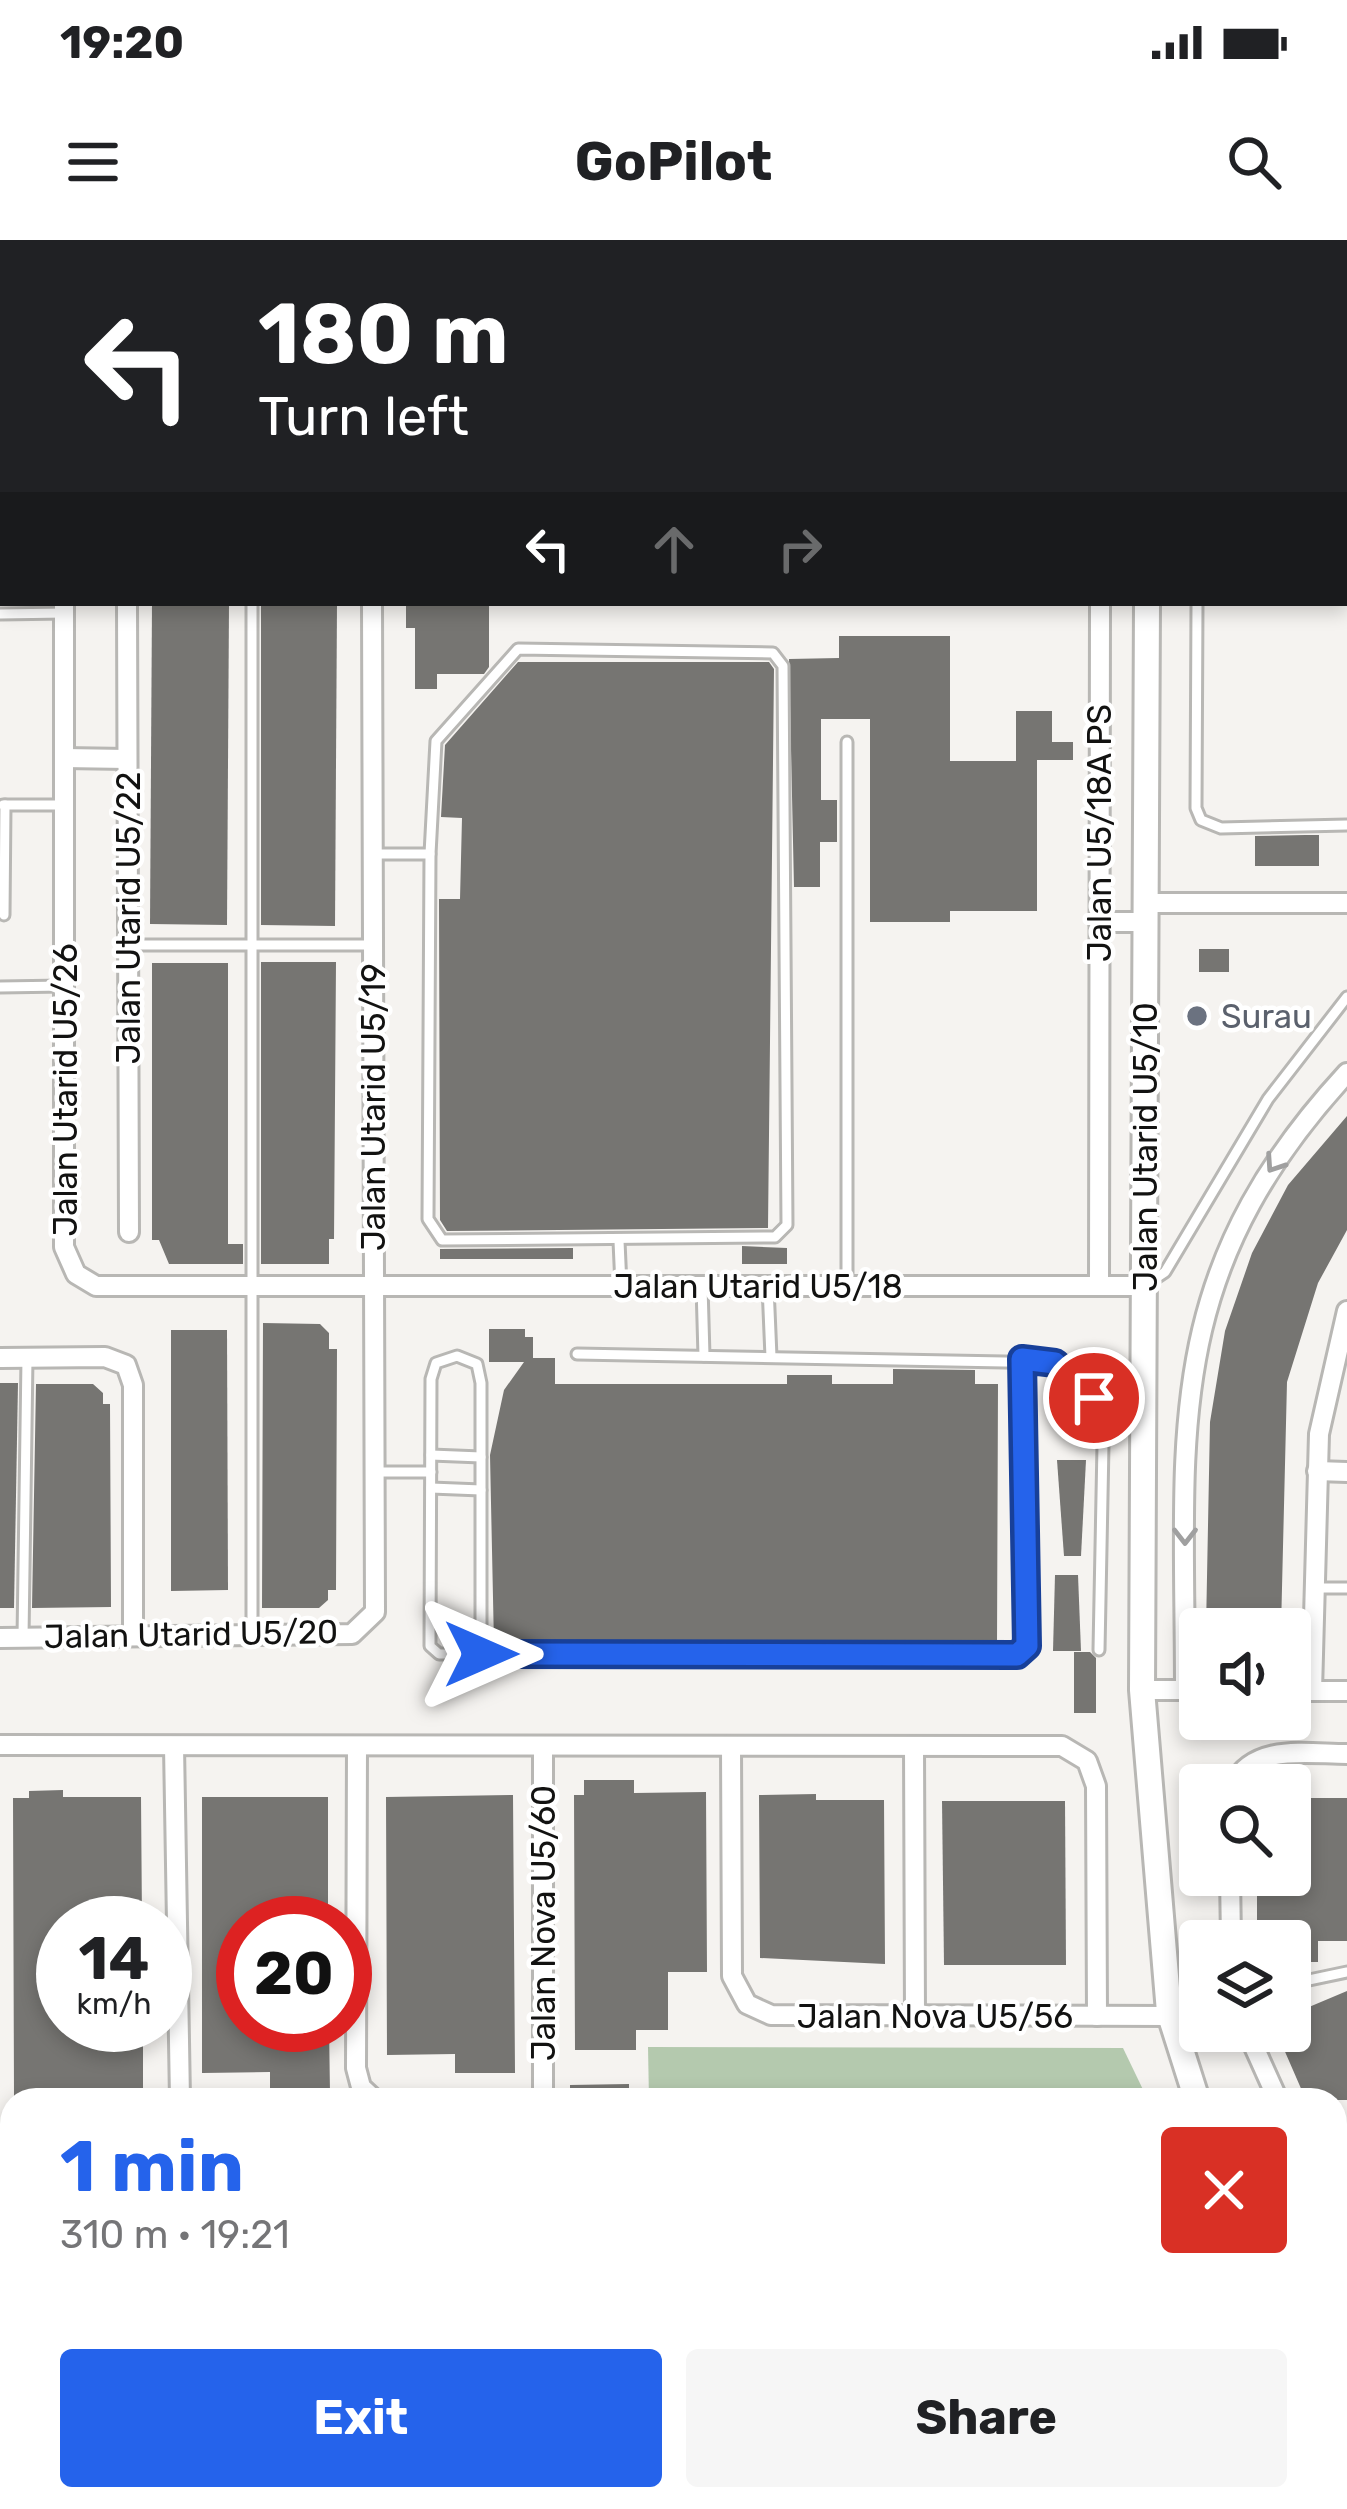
<!DOCTYPE html>
<html lang="en">
<head>
<meta charset="utf-8">
<style>
	body { margin:0; font-family:Rubik,sans-serif; background:#f6f6f6; color:#202124; height:100vh; display:flex; flex-direction:column; font-size:45px; white-space:nowrap }
	* { box-sizing:border-box; margin:0 }
	p { font-size:39px; color:#757577 }
	.icon { flex:none; width:66px; height:66px; fill:none; stroke:currentColor; stroke-width:2; stroke-linecap:round; stroke-linejoin:round }
	.map { position:relative; flex:1; overflow:hidden }
	.panel { position:absolute; left:0px; top:1848px; width:1347px; height:423px; display:flex; flex-direction:column; background:#fff; border-radius:36px 36px 0 0; box-shadow:0 6px 18px #0003 }
	.panel>* { flex:none }
	.guide { position:absolute; left:0px; top:0px; width:1347px; height:366px; box-shadow:0 6px 18px #0003; background:#202124; color:#fff; overflow:hidden }
	.fabs { position:absolute; left:1179px; top:1368px; display:grid; gap:24px }
	.fabs a { display:grid; place-items:center; width:132px; height:132px; border-radius:12px; background:#fff; box-shadow:0 6px 18px #0003; font-size:60px }
	.speed { position:absolute; left:36px; top:1656px; display:flex; gap:24px; font-size:60px; font-weight:700; text-align:center }
	.speed>* { display:grid; place-content:center; width:156px; height:156px; border-radius:50%; background:#fff; box-shadow:0 6px 18px #0003; line-height:1 }
	.speed small { font-size:30px; font-weight:400 }
	.speed .limit { border:18px solid #d22; background:#fff; color:#111 }
	.pin { position:absolute; display:grid; place-items:center; width:102px; height:102px; color:#fff; margin:-51px; border:6px solid #fff; border-radius:50%; box-shadow:0 3px 12px #0007 }
	.me { position:absolute; width:132px; margin:-66px; rotate:90deg; stroke-linejoin:round; filter:drop-shadow(0 0 9px #0008) }
	.turn { display:flex; align-items:center; gap:42px; height:252px; padding:0 60px; font-size:54px }
	.turn .icon { width:156px; height:156px; stroke-width:2.5 }
	.turn b { display:block; font-size:84px; line-height:102px }
	.lanes { display:flex; align-items:center; height:114px; padding:0 60px; background:#0003; justify-content:center; gap:60px; direction:ltr }
	.lanes .off { opacity:.35 }
	.round { display:grid; place-items:center; flex:none; width:126px; height:126px; border-radius:12px; background:#f6f6f6 }
	.summary { display:flex; align-items:center; justify-content:space-between; height:204px; padding:0 60px }
	h1 { font-size:72px; font-weight:700; line-height:90px; color:#2563eb }
	.action { display:flex; gap:24px; margin-top:auto; padding:24px 60px }
	.action a { flex:1; height:138px; border-radius:12px; background:#2563eb; color:#fff; font-size:48px; font-weight:700; line-height:138px; text-align:center }
	.action a+a { background:#f6f6f6; color:#202124 }
	.status { display:flex; justify-content:space-between; align-items:center; height:84px; padding:0 60px; background:#fff; direction:ltr }
	.status svg { height:33px; fill:currentColor }
	header { display:flex; justify-content:space-between; align-items:center; height:156px; padding:0 60px; background:#fff; font-size:54px; font-weight:700 }
	.map>svg:first-child { display:block }
	.green { fill:#b4c9ae }
	.building { fill:#767572 }
	.lines { fill:none; stroke-linecap:round; stroke-linejoin:round }
	.lane-casing { stroke:#b8b7b4; stroke-width:15 }
	.street-casing { stroke:#b8b7b4; stroke-width:24 }
	.secondary-casing { stroke:#b8b7b4; stroke-width:30 }
	.lane { stroke:#fff; stroke-width:9 }
	.street { stroke:#fff; stroke-width:18 }
	.secondary { stroke:#fff; stroke-width:24 }
	.oneway { stroke:#a0a0a0 }
	.route-casing { stroke:#184099; stroke-width:30 }
	.route { stroke:#2563eb; stroke-width:21 }
	.worship-dot { fill:#6b7280; stroke:#fff; stroke-width:4.5 }
	.labels { text-anchor:middle; dominant-baseline:central; stroke-width:9; stroke-linejoin:round; paint-order:stroke }
	.street-label { font-size:33px; fill:#121211; stroke:#fff }
	.worship-label { font-size:33px; fill:#5b616d; stroke:#fff; text-anchor:start }
</style>
</head>
<body>
<div class="status"><b>19:20</b><svg viewBox="0 0 49 12"><path d="M0 12V9h3v3zM5 12V6h3v6zM10 12V3h3v9zM15 12V0h3v12zM26 1h20v11H26zM47 4h2v5h-2z"/></svg></div>
<header><svg class="icon" aria-label="menu" viewBox="0 0 24 24"><path d="M4 6h16M4 12h16M4 18h16"/></svg>GoPilot<svg class="icon" aria-label="search" viewBox="0 0 24 24"><circle cx="10" cy="10" r="6"/><path d="M15 15l6 6"/></svg></header>
<div class="map">
<svg width="1347" height="2269" viewBox="0 0 1347 2269">
	<rect width="100%" height="100%" fill="#f5f3f0"/>
	<polygon class="green" points="648,1807 1123,1808 1148,1860 649,1860"/>
	<g class="building">
		<polygon points="152,363 229,363 227,685 150,684"/>
		<polygon points="261,363 337,363 335,686 261,685"/>
		<polygon points="406,363 489,363 489,427 484,434 437,434 437,449 415,449 415,388 406,388"/>
		<polygon points="839,396 950,396 950,521 1016,521 1016,471 1052,471 1052,502 1073,502 1073,520 1037,520 1037,671 950,671 950,682 870,682 870,479 821,479 821,560 837,560 837,602 820,602 820,647 794,647 789,419 839,418"/>
		<polygon points="518,422 769,422 774,429 768,988 447,991 440,980 439,659 460,659 462,578 441,577 445,505"/>
		<polygon points="1305,595 1319,595 1319,626 1255,626 1255,596"/>
		<rect x="1199" y="709" width="30" height="23"/>
		<polygon points="261,722 336,722 334,999 329,999 329,1024 261,1024"/>
		<polygon points="152,723 228,723 228,1004 243,1004 243,1024 169,1024 159,1000 152,1000"/>
		<polygon points="1347,876 1347,990 1318,1043 1287,1142 1281,1389 1206,1389 1210,1182 1225,1091 1252,1013 1288,945"/>
		<polygon points="742,1006 787,1008 787,1024 742,1024"/>
		<polygon points="573,1008 573,1019 440,1019 440,1009"/>
		<polygon points="263,1083 320,1084 329,1093 329,1109 337,1109 336,1350 328,1350 328,1360 319,1368 262,1368"/>
		<polygon points="489,1089 525,1089 525,1097 533,1097 533,1118 555,1118 555,1144 787,1144 787,1135 832,1135 832,1144 893,1144 893,1129 975,1130 975,1144 998,1144 997,1406 494,1405 490,1215 504,1150 524,1122 489,1122"/>
		<polygon points="171,1090 227,1090 228,1350 171,1351"/>
		<polygon points="0,1143 18,1143 14,1368 0,1368"/>
		<polygon points="36,1144 93,1144 103,1153 103,1164 110,1164 111,1367 32,1368"/>
		<polygon points="1057,1220 1086,1220 1081,1316 1064,1316"/>
		<polygon points="1055,1335 1078,1335 1081,1411 1053,1411"/>
		<polygon points="1074,1412 1090,1412 1096,1418 1096,1473 1074,1473"/>
		<polygon points="584,1540 634,1540 634,1553 706,1552 707,1732 668,1732 668,1790 636,1790 636,1810 575,1810 574,1555 584,1555"/>
		<polygon points="63,1550 63,1557 141,1557 142,1683 63,1683 63,1785 143,1785 143,1854 74,1854 74,1860 14,1857 13,1558 29,1558 29,1551"/>
		<polygon points="816,1554 816,1560 884,1560 885,1724 760,1718 759,1555"/>
		<polygon points="513,1555 515,1833 455,1833 455,1814 387,1815 386,1557"/>
		<polygon points="202,1557 328,1557 328,1683 243,1683 243,1785 329,1785 330,1853 270,1853 270,1832 202,1833"/>
		<polygon points="1290,1558 1347,1558 1347,1701 1318,1701 1318,1722 1290,1722 1290,1701 1257,1701 1257,1635 1290,1635"/>
		<polygon points="942,1561 1065,1561 1066,1725 944,1725"/>
		<polygon points="1347,1751 1347,1860 1306,1860 1276,1791 1290,1791 1290,1775"/>
		<polygon points="629,1844 629,1860 570,1860 570,1845"/>
	</g>
	<g class="lines">
		<defs>
			<g id="lane">
				<polyline points="8,0 8,3"/>
				<polyline points="252,3 252,0"/>
				<polyline points="428,3 429,0"/>
				<polyline points="0,113 3,113"/>
				<polyline points="1344,129 1347,129"/>
				<polyline points="2,320 3,221"/>
				<polyline points="252,363 252,1395"/>
				<polyline points="1197,363 1196,568 1201,580 1221,588 1347,585"/>
				<polyline points="0,374 64,373"/>
				<polygon points="518,409 773,413 783,426 787,985 775,997 442,1000 428,979 430,614 436,501"/>
				<polyline points="847,502 847,1046"/>
				<polyline points="3,565 64,565"/>
				<polyline points="372,614 430,614"/>
				<polyline points="4,675 5,565"/>
				<polyline points="128,705 372,705"/>
				<polyline points="0,747 64,746"/>
				<polyline points="619,1001 621,1046"/>
				<polyline points="1150,1042 1165,1032 1268,859 1347,757"/>
				<polyline points="702,1046 704,1116"/>
				<polyline points="768,1046 771,1117"/>
				<polyline points="577,1114 1055,1123 1094,1158 1103,1205 1099,1410"/>
				<polygon points="457,1116 477,1124 481,1143 481,1414 439,1414 430,1406 431,1139 436,1123"/>
				<polyline points="431,1215 481,1217"/>
				<polyline points="376,1232 431,1232"/>
				<polyline points="431,1248 481,1250"/>
				<polyline points="1316,1348 1347,1348"/>
				<polyline points="23,1398 27,1118"/>
				<polyline points="481,1414 1017,1415 1027,1406 1022,1119"/>
				<polyline points="1290,1744 1347,1732"/>
				<polyline points="1335,2256 1341,2269"/>
			</g>
			<g id="street">
				<polyline points="126,0 126,3"/>
				<polyline points="372,0 372,3"/>
				<polyline points="64,3 64,0"/>
				<polyline points="64,363 64,1007 76,1034 96,1046 1144,1046"/>
				<polyline points="127,363 129,992"/>
				<polyline points="64,518 127,519"/>
				<polyline points="1146,663 1347,663"/>
				<polyline points="1099,682 1146,682"/>
				<polyline points="1099,1046 1100,363"/>
				<polyline points="0,1118 105,1117 126,1125 133,1145 133,1396"/>
				<polyline points="1317,1231 1347,1232"/>
				<polyline points="0,1398 352,1394 375,1372 372,363"/>
				<polyline points="1142,1450 1200,1450"/>
				<path d="M1185,1450C1185,1194 1159,1037 1347,833"/>
				<polyline points="1290,1451 1347,1451"/>
				<polyline points="1312,1451 1319,1194 1347,1071"/>
				<polyline points="0,1505 1062,1506 1087,1521 1096,1546 1097,1776"/>
				<polyline points="174,1506 180,1860"/>
				<polyline points="357,1506 356,1828 361,1847 375,1860"/>
				<polyline points="543,1506 543,1860"/>
				<polyline points="731,1506 732,1736 747,1764 771,1775 1171,1776"/>
				<polyline points="914,1506 915,1776"/>
				<path d="M1233,1545C1254,1503 1307,1514 1347,1514"/>
				<polyline points="1230,1635 1231,1701"/>
				<polyline points="1247,1791 1278,1860"/>
				<polyline points="1335,1984 1347,2003"/>
				<polyline points="0,2231 12,2229"/>
				<polyline points="357,2259 388,2269"/>
				<polyline points="1233,2259 1239,2269"/>
				<polyline points="440,2269 446,2259"/>
				<polyline points="1180,2269 1197,2259"/>
			</g>
			<g id="secondary">
				<polyline points="881,0 890,3"/>
				<polyline points="1150,3 1150,0"/>
				<polyline points="1344,33 1347,33"/>
				<polyline points="1147,363 1142,1450 1169,1772 1197,1860"/>
				<polyline points="0,1912 12,1911"/>
				<polyline points="1335,2076 1347,2079"/>
				<polyline points="1335,2115 1347,2108"/>
				<polyline points="932,2259 942,2269"/>
				<polyline points="1075,2269 1093,2259"/>
			</g>
		</defs>
		<use href="#lane" class="lane-casing"/>
		<use href="#street" class="street-casing"/>
		<use href="#secondary" class="secondary-casing"/>
		<use href="#lane" class="lane"/>
		<use href="#street" class="street"/>
		<use href="#secondary" class="secondary"/>
	</g>
	<defs><path id="oneway-chevron" d="M-2-3.5L2.5 0L-2 3.5" fill="none" stroke-width="1.6" stroke-linecap="round" stroke-linejoin="round" transform="scale(3)"/></defs>
	<g class="oneway">
		<use href="#oneway-chevron" transform="translate(1274 924) rotate(124)"/>
		<use href="#oneway-chevron" transform="translate(1185 1296) rotate(90)"/>
	</g>
	<g class="lines">
		<defs>
			<polyline id="route" points="481,1414 1017,1415 1027,1406 1022,1119 1055,1123 1094,1158"/>
		</defs>
		<use href="#route" class="route-casing"/>
		<use href="#route" class="route"/>
	</g>
	<circle class="worship-dot" cx="1197" cy="776" r="12"/>
	<g class="labels">
		<g class="street-label">
			<text transform="translate(1099 593) rotate(-90)">Jalan U5/18A PS</text>
			<text transform="translate(128 678) rotate(-90)">Jalan Utarid U5/22</text>
			<text transform="translate(65 850) rotate(-90)">Jalan Utarid U5/26</text>
			<text transform="translate(373 867) rotate(-90)">Jalan Utarid U5/19</text>
			<text transform="translate(1145 907) rotate(-90)">Jalan Utarid U5/10</text>
			<text x="758" y="1046">Jalan Utarid U5/18</text>
			<text transform="translate(191 1394) rotate(-1)">Jalan Utarid U5/20</text>
			<text transform="translate(543 1683) rotate(-90)">Jalan Nova U5/60</text>
			<text x="935" y="1776">Jalan Nova U5/56</text>
		</g>
		<g class="worship-label">
			<text x="1221" y="776">Surau</text>
		</g>
	</g>
</svg>
<div class="fabs">
<a><svg class="icon" aria-label="sound" viewBox="0 0 24 24"><path d="M4 9h4l5-4v14l-5-4H4zM17 9q2 3 0 6"/></svg></a>
<a><svg class="icon" aria-label="search" viewBox="0 0 24 24"><circle cx="10" cy="10" r="6"/><path d="M15 15l6 6"/></svg></a>
<a><svg class="icon" aria-label="layers" viewBox="0 0 24 24"><path d="M12 4l9 5-9 5-9-5zM3 14l9 5 9-5"/></svg></a>
</div>
<div class="speed"><div>14<small>km/h</small></div><div class="limit">20</div></div>
<div class="pin" style="left:1094px;top:1158px;background:#d93025"><svg class="icon" aria-label="arrive" viewBox="0 0 24 24"><path d="M6 21V4h12l-3 4 3 4H6"/></svg></div>
<svg class="me" style="left:481px;top:1414px" viewBox="-20 -20 40 40"><path d="M0-17L14 15 0 8-14 15z" fill="#2563eb" stroke="#fff" stroke-width="4"/></svg>
<div class="guide">
<div class="turn"><svg class="icon" aria-label="left" viewBox="0 0 24 24"><path d="M17 20v-9H6M10 6l-5 5 5 5"/></svg><div><b>180 m</b>Turn left</div></div>
<div class="lanes"><svg class="icon" aria-label="left" viewBox="0 0 24 24"><path d="M17 20v-9H6M10 6l-5 5 5 5"/></svg><svg class="icon off" aria-label="ahead" viewBox="0 0 24 24"><path d="M12 20V5M6 11l6-6 6 6"/></svg><svg class="icon off" aria-label="right" viewBox="0 0 24 24"><path d="M7 20v-9h11M14 6l5 5-5 5"/></svg></div>
</div>
<section class="panel">
<div class="summary"><div><h1>1 min</h1><p>310 m · 19:21</p></div><a class="round" style="background:#d93025;color:#fff"><svg class="icon" aria-label="close" viewBox="0 0 24 24"><path d="M6 6l12 12M18 6L6 18"/></svg></a></div>
<div class="action"><a>Exit</a><a>Share</a></div>
</section>
</div>
</body>
</html>
